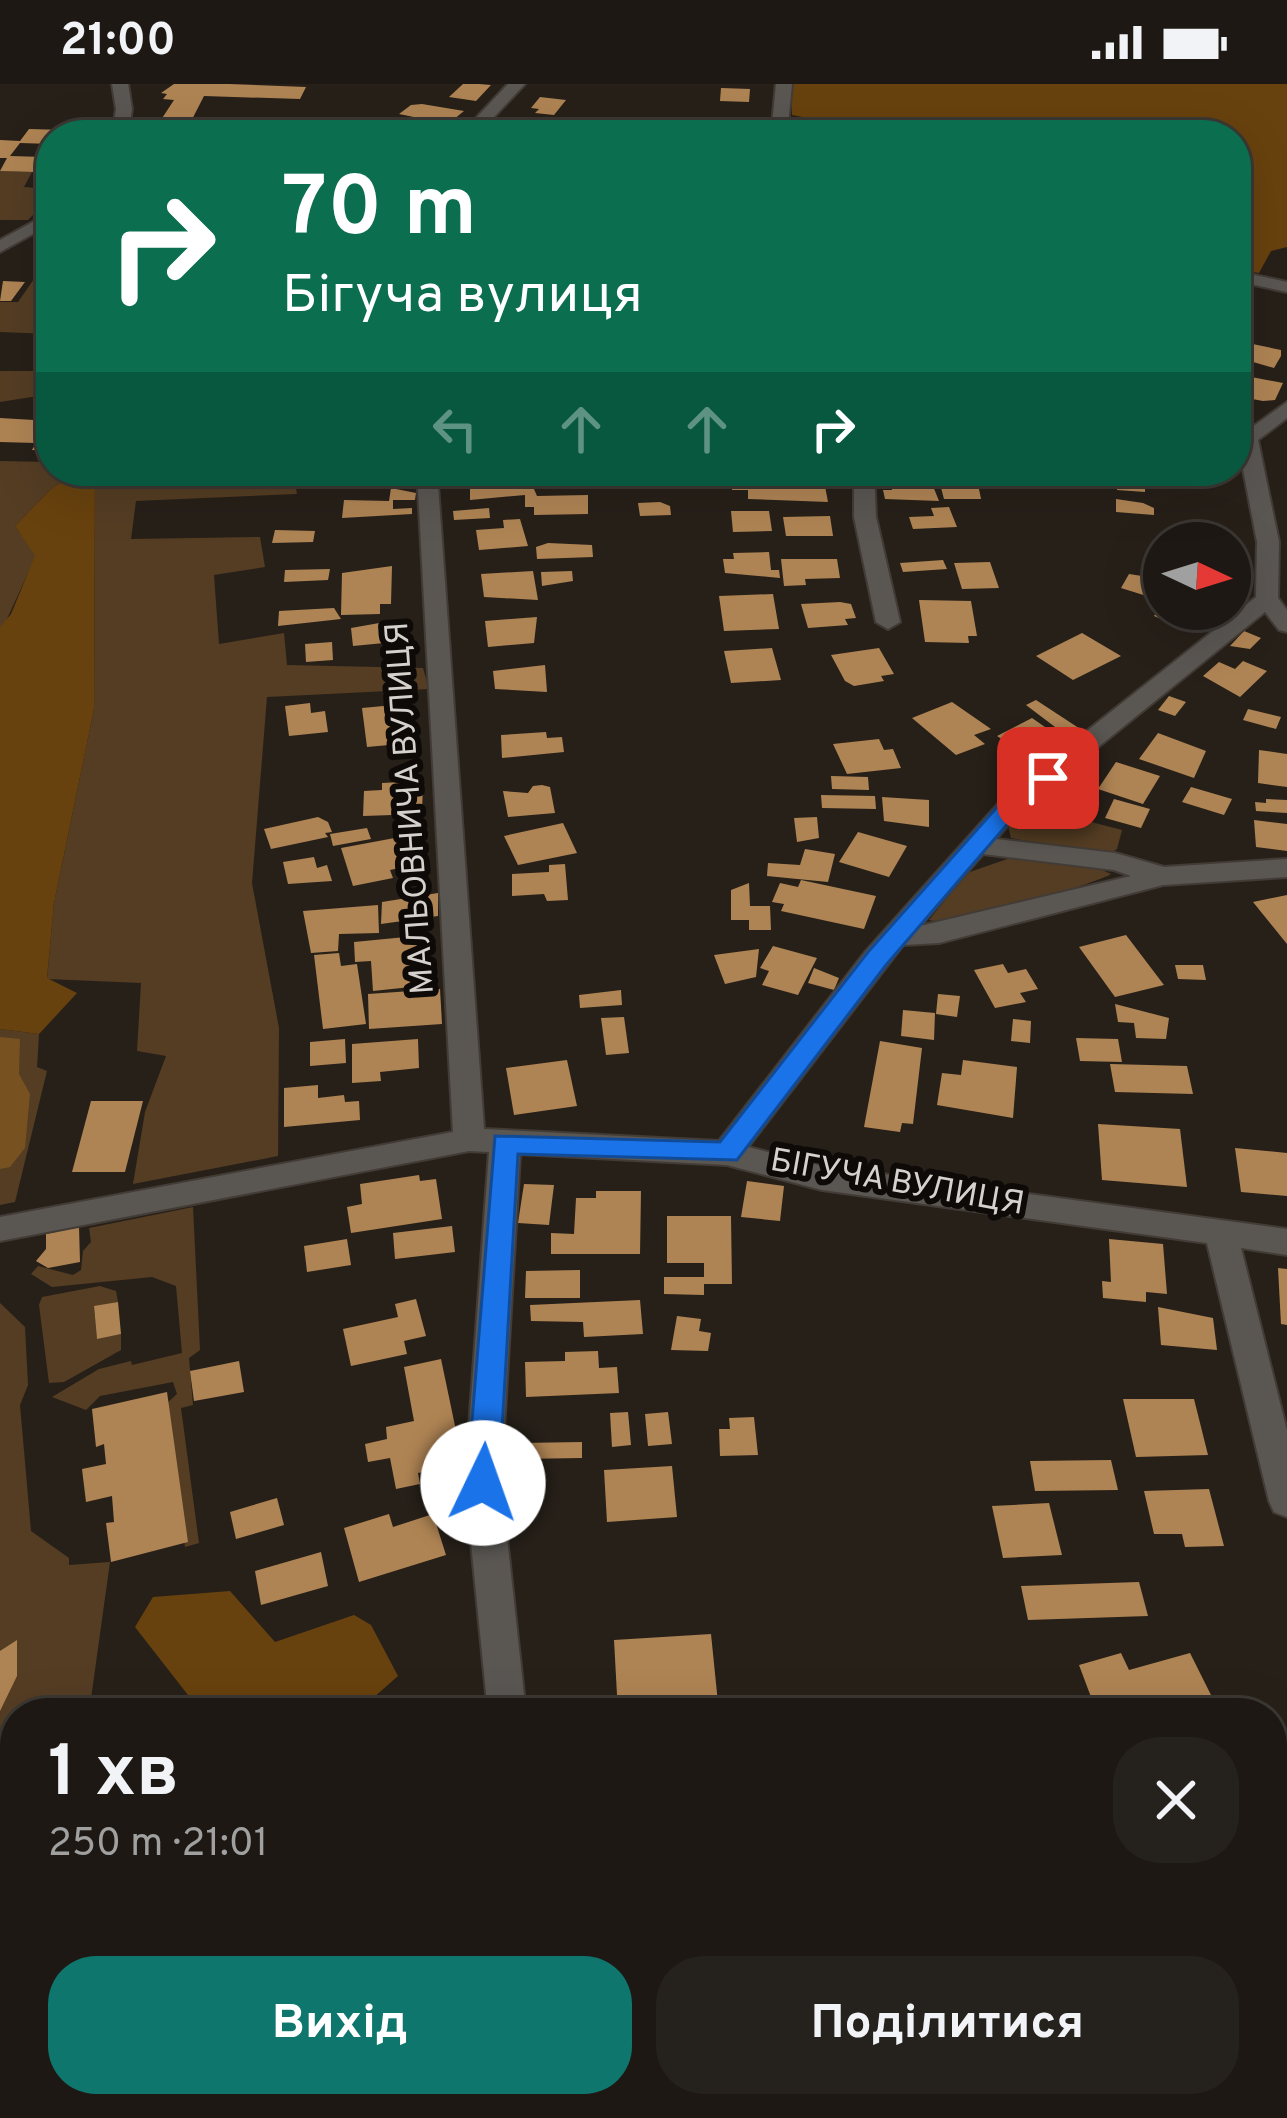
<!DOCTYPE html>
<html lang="uk">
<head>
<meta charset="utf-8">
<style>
	body { margin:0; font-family:Overpass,sans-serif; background:#25211c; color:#f1f3f6; height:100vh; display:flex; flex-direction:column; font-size:45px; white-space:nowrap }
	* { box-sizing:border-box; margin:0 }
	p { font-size:39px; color:#a0a0a0 }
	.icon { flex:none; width:66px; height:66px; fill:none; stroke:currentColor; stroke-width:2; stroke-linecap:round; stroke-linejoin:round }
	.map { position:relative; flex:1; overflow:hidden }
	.drawer { position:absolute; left:0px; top:1614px; width:1287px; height:420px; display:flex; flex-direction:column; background:#1d1813; border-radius:48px 48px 0 0; box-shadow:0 12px 48px #0002,0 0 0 3px #3b3733 }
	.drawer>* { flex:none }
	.guide { position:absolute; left:36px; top:36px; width:1215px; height:366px; border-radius:48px; box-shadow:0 12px 48px #0002,0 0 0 3px #3b3733; background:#0b6e4f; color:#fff; overflow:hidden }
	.needle { width:78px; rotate:94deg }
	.buttons { position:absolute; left:1143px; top:438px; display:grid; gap:24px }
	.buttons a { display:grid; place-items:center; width:108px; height:108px; border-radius:50%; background:#1d1813; box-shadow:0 12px 48px #0002,0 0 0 3px #3b3733; font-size:60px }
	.pin { position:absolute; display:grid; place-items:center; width:102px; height:102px; color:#fff; margin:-51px; border-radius:24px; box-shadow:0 6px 18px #0006 }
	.me { position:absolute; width:132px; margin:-66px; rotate:3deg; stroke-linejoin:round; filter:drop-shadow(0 0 9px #0008) }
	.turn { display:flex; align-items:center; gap:42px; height:252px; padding:0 48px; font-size:54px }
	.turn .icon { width:156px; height:156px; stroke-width:2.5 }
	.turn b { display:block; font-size:84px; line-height:102px }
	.lanes { display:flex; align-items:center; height:114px; padding:0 48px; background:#0003; justify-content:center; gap:60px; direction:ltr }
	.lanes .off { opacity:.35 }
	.round { display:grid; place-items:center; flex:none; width:126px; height:126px; border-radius:48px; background:#25211c }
	.headline { display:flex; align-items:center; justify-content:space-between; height:204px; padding:0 48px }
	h1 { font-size:72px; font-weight:700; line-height:90px }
	.cta { display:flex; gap:24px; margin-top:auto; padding:24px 48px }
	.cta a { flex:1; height:138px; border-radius:48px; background:#0f766e; color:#fff; font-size:48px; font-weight:700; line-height:138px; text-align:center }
	.cta a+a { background:#25211c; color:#f1f3f6 }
	.status { display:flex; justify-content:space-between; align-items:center; height:84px; padding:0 60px; background:#1d1813; direction:ltr }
	.status svg { height:33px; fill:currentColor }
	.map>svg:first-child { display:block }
	.green { fill:#543d23 }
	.forest { fill:#68420e }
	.water { fill:#785120 }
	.building { fill:#af8454 }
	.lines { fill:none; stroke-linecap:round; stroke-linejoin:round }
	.minor-casing { stroke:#433c36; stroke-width:4 }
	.minor { fill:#5a5753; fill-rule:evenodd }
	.route { fill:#1a73e8; stroke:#114b97; stroke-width:3 }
	.labels { text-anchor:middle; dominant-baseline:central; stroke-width:12; stroke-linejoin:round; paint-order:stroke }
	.street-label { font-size:33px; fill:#d5d1cc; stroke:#0d0a08 }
</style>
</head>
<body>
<div class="status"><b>21:00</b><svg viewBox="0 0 49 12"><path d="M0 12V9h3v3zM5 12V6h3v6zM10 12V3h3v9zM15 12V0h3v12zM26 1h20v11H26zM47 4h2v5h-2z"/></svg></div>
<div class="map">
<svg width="1287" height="2034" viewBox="0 0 1287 2034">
	<rect width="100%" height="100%" fill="#272019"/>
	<g class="green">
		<polygon points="0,87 32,88 24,103 51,105 51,113 28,136 0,136"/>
		<polygon points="51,190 51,250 0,248 0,218 18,218 34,195"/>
		<polygon points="51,273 51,310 0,318 0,287 42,287"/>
		<polygon points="0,377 51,378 51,387 80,387 52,404 15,442 36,472 0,550"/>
		<polygon points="95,387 256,387 294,393 297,410 136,417 131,455 260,453 265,483 214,491 219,560 284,549 287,581 423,584 429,605 267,613 252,799 279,944 278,1072 133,1100 145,1028 166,972 137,967 141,899 47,895 54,819 94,625"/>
		<polygon points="1026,721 1122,746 1117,765 1108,771 1011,754 1007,738"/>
		<path d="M1013,773L1095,783L1111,790C1094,801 943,843 929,836L967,789Z"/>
		<polygon points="0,945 39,950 37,983 47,987 15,1118 0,1121"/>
		<polygon points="193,1123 200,1266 189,1274 193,1321 181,1324 199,1459 185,1463 167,1319 177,1310 173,1298 100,1312 86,1326 52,1313 99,1285 131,1277 132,1281 182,1269 176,1202 152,1193 52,1203 31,1190 38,1182 73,1191 81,1186 83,1167 91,1158 89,1144"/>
		<polygon points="100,1202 116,1207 118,1218 94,1223 97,1254 121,1250 121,1266 64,1298 49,1299 39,1221 42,1213"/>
		<polygon points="0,1219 25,1243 28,1301 20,1321 31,1447 69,1474 69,1481 110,1478 89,1629 15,1629 15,1747 0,1748"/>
		<polygon points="15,1808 15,2019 161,2019 161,2034 0,2034 0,1809"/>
		<polygon points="166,2019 1054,2019 1017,2034 166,2034"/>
	</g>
	<g class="forest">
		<polygon points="791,0 1287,0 1287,163 1271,167 1259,189 1236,185 1236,51 896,51 792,31"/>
		<polygon points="80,387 95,387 94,625 54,819 47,894 77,909 39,950 0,945 0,543 11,530 35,472 15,442 52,404"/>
		<polygon points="230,1507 275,1558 354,1531 371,1541 398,1592 356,1629 212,1629 195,1620 135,1543 153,1513"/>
		<polygon points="0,1877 15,1882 15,2019 66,2019 61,2034 0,2034"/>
	</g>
	<polygon class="water" points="0,953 20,955 19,990 30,1010 25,1064 10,1083 0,1085"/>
	<g class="building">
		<polygon points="174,0 229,0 306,3 300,15 204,12 184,51 151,51 174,16 163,15 167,10 161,9"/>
		<polygon points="463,0 479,0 491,1 476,17 449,13"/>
		<polygon points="721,4 750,5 749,18 720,17"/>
		<polygon points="540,13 566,16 554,31 535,29 539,25 531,24"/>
		<polygon points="411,21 422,20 464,27 448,40 399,30"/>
		<polygon points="347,37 351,47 345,51 313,51 309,41"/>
		<polygon points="511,38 545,43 537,51 497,51"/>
		<polygon points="706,38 733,43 737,46 732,51 694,49"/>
		<polygon points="29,45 64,46 51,51 51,60 20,59 10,72 44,73 34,88 0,87 7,74 0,74 0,56 20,57"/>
		<polygon points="3,197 25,198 11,217 0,217"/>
		<polygon points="1238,257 1281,266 1281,272 1274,284 1236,273"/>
		<polygon points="1236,290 1283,299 1275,316 1263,317 1236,312"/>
		<polygon points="0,334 51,337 51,367 32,366 36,359 0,358"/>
		<polygon points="342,387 392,387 392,393 345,399"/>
		<polygon points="888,387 927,387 939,417 885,415 883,406 892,406"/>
		<polygon points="1117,387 1145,387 1145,408 1117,406"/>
		<polygon points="733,391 780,391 780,404 794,404 793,398 824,397 828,418 748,415 748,406 732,406"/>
		<polygon points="470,395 530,396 537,412 588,411 588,430 534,431 534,423 525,423 525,411 470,416"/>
		<polygon points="940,400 978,400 981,415 944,415"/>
		<polygon points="391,404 416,409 415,416 393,416 393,425 412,424 412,430 342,434 344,416 389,417"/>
		<polygon points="1116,415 1143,419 1154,424 1154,431 1116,428"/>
		<polygon points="660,418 670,422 671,431 640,432 638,419"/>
		<polygon points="949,423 957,443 913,445 909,433 934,432 931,424"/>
		<polygon points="489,424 490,434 454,436 453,427"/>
		<polygon points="731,427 769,427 772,447 733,448"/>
		<polygon points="830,432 833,452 786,452 783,433"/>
		<polygon points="520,435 528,462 479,466 476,446 504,444 503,436"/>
		<polygon points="275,446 315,447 313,458 272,459"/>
		<polygon points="548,459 592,461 593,473 537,475 536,463"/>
		<polygon points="769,468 771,486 779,486 780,494 725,489 723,475 734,475 733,469"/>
		<polygon points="781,475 837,475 840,494 805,495 806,501 784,502"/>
		<polygon points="943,476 947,485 903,488 900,479"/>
		<polygon points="990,478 999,504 962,505 954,479"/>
		<polygon points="392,482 391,520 380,520 380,530 341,531 342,489"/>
		<polygon points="330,485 328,496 284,498 285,486"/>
		<polygon points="533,487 538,516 484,513 481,490"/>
		<polygon points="572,487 573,497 542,502 541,488"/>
		<polygon points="1129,490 1142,492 1162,497 1153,514 1121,504"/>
		<polygon points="773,510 779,545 724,547 719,512"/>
		<polygon points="919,516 971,517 977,552 968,552 969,559 925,558"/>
		<polygon points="840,518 851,520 856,534 845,535 848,541 808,544 801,520"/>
		<polygon points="1164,519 1164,525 1202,525 1197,532 1206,534 1197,547 1176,541 1154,532"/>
		<polygon points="334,524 341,535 278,542 279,527"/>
		<polygon points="537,533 534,559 488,563 485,537"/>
		<polygon points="402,535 405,557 353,562 351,544"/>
		<polygon points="1244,547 1261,554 1250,565 1230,562"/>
		<polygon points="1082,549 1121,572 1073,596 1036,572"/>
		<polygon points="332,558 333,576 306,578 305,560"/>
		<polygon points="772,564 781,596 731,599 724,567"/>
		<polygon points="879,564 894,590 881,592 884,597 854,602 845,597 831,571"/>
		<polygon points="1243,577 1267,587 1240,613 1203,592 1219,578 1235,585"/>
		<polygon points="545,581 547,608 495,605 493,587"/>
		<polygon points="1169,612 1186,618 1175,632 1158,626"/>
		<polygon points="1036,616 1094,654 1081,661 1059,646 1026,621"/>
		<polygon points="952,618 991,645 974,651 985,660 956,671 912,634"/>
		<polygon points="310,619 311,629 325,627 328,648 289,652 285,622"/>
		<polygon points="405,620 411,659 367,663 362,624"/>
		<polygon points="1248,625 1281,633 1276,645 1243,636"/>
		<polygon points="1032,634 1068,659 1045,671 1032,662 1021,668 997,652"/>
		<polygon points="546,648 547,654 562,653 564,668 502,674 501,651"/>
		<polygon points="1158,649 1206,667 1194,694 1139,675"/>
		<polygon points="879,655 884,666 893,665 901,684 847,690 833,660"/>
		<polygon points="1259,666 1287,670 1287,703 1258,699"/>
		<polygon points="1116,678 1160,692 1143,720 1098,705"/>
		<polygon points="831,692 868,693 869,706 832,705"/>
		<polygon points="423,697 422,730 363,732 364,707 382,706 382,699"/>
		<polygon points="542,701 550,703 555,729 508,733 503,707 528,709 533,702"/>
		<polygon points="1191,703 1232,715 1224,731 1182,718"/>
		<polygon points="821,711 875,712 876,725 822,724"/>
		<polygon points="882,713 929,716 929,743 884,737"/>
		<polygon points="1114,715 1150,725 1141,744 1105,734"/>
		<polygon points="1266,715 1287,716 1287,729 1256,727 1255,718 1266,719"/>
		<polygon points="318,733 328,738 332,748 325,749 328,753 271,765 264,745"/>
		<polygon points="817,733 819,754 797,758 794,734"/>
		<polygon points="1254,736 1287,740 1287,767 1256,763"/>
		<polygon points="563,739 577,769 518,781 504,752"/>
		<polygon points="367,744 371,755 333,762 330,750"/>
		<polygon points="858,748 907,762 889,793 839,778"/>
		<polygon points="400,753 409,782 390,786 393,794 353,802 341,764"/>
		<polygon points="805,765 835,770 828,798 767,792 768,779 800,781"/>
		<polygon points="314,773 317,784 327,781 332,797 288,800 283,778"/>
		<polygon points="565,780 568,816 547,817 544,810 512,812 512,790 549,788 549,781"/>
		<polygon points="801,796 876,812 864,845 781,827 784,820 772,818 780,799 798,803"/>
		<polygon points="749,799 750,822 770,822 771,846 749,846 749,836 731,836 731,806"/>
		<polygon points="438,809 438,832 381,840 382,818"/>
		<polygon points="1287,811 1287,860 1253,818"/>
		<polygon points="378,821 379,849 339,850 338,867 311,869 303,827"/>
		<polygon points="1126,851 1164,901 1115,913 1079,863"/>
		<polygon points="416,852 420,902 373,907 371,877 355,878 354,858"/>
		<polygon points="773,862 817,874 798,911 762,901 769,887 760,884"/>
		<polygon points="759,865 756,893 725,900 714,871"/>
		<polygon points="339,869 341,882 357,880 366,940 323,945 314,871"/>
		<polygon points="1003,880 1008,889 1026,885 1038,905 1020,909 1026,918 995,924 974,886"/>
		<polygon points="1175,881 1203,881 1206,896 1178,895"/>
		<polygon points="814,884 839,894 834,906 808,899"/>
		<polygon points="440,905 442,940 369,945 368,910"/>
		<polygon points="621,906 622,921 580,924 579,911"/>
		<polygon points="938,910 960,912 957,933 936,930"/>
		<polygon points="1115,920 1169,934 1166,955 1136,954 1134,939 1118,938"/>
		<polygon points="903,926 935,929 934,956 901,952"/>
		<polygon points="624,933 629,969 606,971 601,934"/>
		<polygon points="1013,935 1031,937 1030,959 1011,957"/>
		<polygon points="1076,954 1118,955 1122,978 1080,977"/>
		<polygon points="345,955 346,979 310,982 310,958"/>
		<polygon points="418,955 419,984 380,988 381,997 352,999 352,960"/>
		<polygon points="880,957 922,964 913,1040 902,1039 900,1048 864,1043"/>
		<polygon points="567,976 577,1022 514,1031 506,984"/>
		<polygon points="963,976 1017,983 1013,1034 937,1021 942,989 961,991"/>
		<polygon points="1110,980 1187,982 1193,1010 1115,1008"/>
		<polygon points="318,1001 318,1014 344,1011 345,1018 359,1017 360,1036 284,1043 284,1004"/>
		<polygon points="91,1017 143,1017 125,1088 72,1088"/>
		<polygon points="1098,1040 1180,1045 1187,1103 1102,1096"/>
		<polygon points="1235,1064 1287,1069 1287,1112 1241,1108"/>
		<polygon points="419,1091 420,1097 436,1095 442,1135 351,1149 347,1123 362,1120 360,1100"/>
		<polygon points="747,1097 784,1102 780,1137 741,1133"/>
		<polygon points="524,1100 554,1101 549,1141 518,1139"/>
		<polygon points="596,1107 641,1107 640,1170 551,1170 551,1149 574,1150 576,1114 596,1114"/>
		<polygon points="667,1132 731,1132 732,1200 704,1200 704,1211 664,1210 664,1193 704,1193 704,1179 667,1179"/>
		<polygon points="452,1142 455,1168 395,1175 393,1149"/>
		<polygon points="79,1143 80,1178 48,1184 36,1177 46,1165 46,1150"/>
		<polygon points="347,1155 351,1181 307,1188 304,1162"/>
		<polygon points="1109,1155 1163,1160 1167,1210 1146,1208 1146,1218 1103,1214 1102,1197 1111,1198"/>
		<polygon points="1278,1184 1287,1185 1287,1241 1281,1240"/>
		<polygon points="580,1186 580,1214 525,1214 526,1187"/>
		<polygon points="416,1215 426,1252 404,1257 407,1270 351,1282 343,1245 398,1233 395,1220"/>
		<polygon points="640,1216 643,1250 584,1253 583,1238 531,1237 530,1221"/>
		<polygon points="118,1218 121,1250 97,1255 94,1222"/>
		<polygon points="1158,1223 1213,1234 1217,1266 1161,1261"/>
		<polygon points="677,1232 701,1235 699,1247 711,1249 708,1267 671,1266"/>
		<polygon points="598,1267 599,1284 617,1283 619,1309 526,1313 525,1278 565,1277 565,1268"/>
		<polygon points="441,1275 463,1380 418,1389 420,1400 396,1405 390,1374 368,1378 365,1360 387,1355 386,1343 414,1337 404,1283"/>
		<polygon points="239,1277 244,1308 194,1317 190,1287"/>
		<polygon points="167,1308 188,1458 111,1478 106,1439 114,1438 112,1412 86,1418 82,1385 106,1380 104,1360 96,1363 92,1325"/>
		<polygon points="1123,1315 1194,1315 1208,1371 1136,1373"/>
		<polygon points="628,1328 631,1361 612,1363 610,1329"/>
		<polygon points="668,1328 672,1360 648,1362 645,1330"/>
		<polygon points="754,1333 758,1371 720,1372 719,1345 730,1345 729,1334"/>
		<polygon points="582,1358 582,1374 520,1375 520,1359"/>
		<polygon points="1111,1376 1118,1406 1035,1407 1030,1377"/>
		<polygon points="672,1382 677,1433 607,1438 604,1386"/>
		<polygon points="1209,1405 1224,1462 1185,1463 1182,1450 1154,1450 1144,1407"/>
		<polygon points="277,1414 284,1441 236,1455 230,1428"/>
		<polygon points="1049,1419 1062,1471 1003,1474 992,1422"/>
		<polygon points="389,1430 393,1443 433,1430 446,1471 359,1498 344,1444"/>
		<polygon points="321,1468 328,1502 261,1521 255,1487"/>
		<polygon points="1139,1498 1148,1532 1028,1536 1021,1502"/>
		<polygon points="711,1550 719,1629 618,1629 614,1556"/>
		<polygon points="17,1556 17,1592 0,1627 0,1567"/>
		<polygon points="1121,1569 1129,1586 1190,1569 1220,1629 1097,1629 1079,1581"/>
	</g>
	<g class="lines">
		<defs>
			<g id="minor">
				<polygon points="112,0 128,0 132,25 128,51 112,51 116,25"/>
				<polygon points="508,0 525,0 477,51 460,51"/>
				<polygon points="776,0 792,0 787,51 771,51"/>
				<polygon points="51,128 51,140 0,168 0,156"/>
				<polygon points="1236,187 1287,198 1287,208 1236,197"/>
				<path d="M1287,318V334L1258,356L1279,458L1278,514L1287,526V548L1279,546L1265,528L1024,723L996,755L1115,769L1164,783L1287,775V793L1163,801L939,859L903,861L748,1063L822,1082L1287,1145V1171L1241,1164L1287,1347V1433L1274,1428L1269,1417L1207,1159L822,1106L727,1081L520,1070L501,1398L526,1629H488L465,1398L489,1068L469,1067L0,1157V1133L453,1048L417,387H437L484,1045L719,1057L866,867L1006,711L1256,513L1257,458L1237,354ZM983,770L1114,786L1131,792L920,842Z"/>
				<polygon points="854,387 874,387 876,433 900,538 888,545 876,538 854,433"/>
			</g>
		</defs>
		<use href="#minor" class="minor-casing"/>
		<use href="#minor" class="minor"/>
	</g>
	<polygon class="route" points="1040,689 1059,694 1023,722 886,881 737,1076 518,1070 499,1399 495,1408 472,1408 467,1399 495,1052 720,1058 868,868 1007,712"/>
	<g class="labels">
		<g class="street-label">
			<text transform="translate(412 724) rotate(-94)">МАЛЬОВНИЧА ВУЛИЦЯ</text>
			<text transform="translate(897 1100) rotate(10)">БІГУЧА ВУЛИЦЯ</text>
		</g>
	</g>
</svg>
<div class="buttons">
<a><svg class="needle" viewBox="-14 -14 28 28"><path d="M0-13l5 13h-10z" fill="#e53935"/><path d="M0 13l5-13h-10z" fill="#a0a0a0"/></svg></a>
</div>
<div class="pin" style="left:1048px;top:694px;background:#d93025"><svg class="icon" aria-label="arrive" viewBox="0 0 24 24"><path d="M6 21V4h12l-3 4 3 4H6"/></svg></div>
<svg class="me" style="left:483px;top:1399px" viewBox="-20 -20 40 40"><circle r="19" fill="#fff"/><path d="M0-13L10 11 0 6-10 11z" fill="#1a73e8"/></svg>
<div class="guide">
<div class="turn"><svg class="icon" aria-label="right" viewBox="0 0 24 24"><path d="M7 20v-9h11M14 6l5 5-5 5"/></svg><div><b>70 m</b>Бігуча вулиця</div></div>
<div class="lanes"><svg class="icon off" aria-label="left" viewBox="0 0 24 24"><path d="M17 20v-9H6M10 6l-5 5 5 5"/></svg><svg class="icon off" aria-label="ahead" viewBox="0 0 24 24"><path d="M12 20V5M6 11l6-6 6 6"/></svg><svg class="icon off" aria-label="ahead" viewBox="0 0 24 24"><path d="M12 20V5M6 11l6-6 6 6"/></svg><svg class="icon" aria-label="right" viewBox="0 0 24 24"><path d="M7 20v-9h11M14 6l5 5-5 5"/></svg></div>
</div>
<section class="drawer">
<div class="headline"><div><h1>1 хв</h1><p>250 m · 21:01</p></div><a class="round"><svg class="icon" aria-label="close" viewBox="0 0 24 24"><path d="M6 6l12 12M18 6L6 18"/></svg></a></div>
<div class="cta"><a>Вихід</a><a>Поділитися</a></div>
</section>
</div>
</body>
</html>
